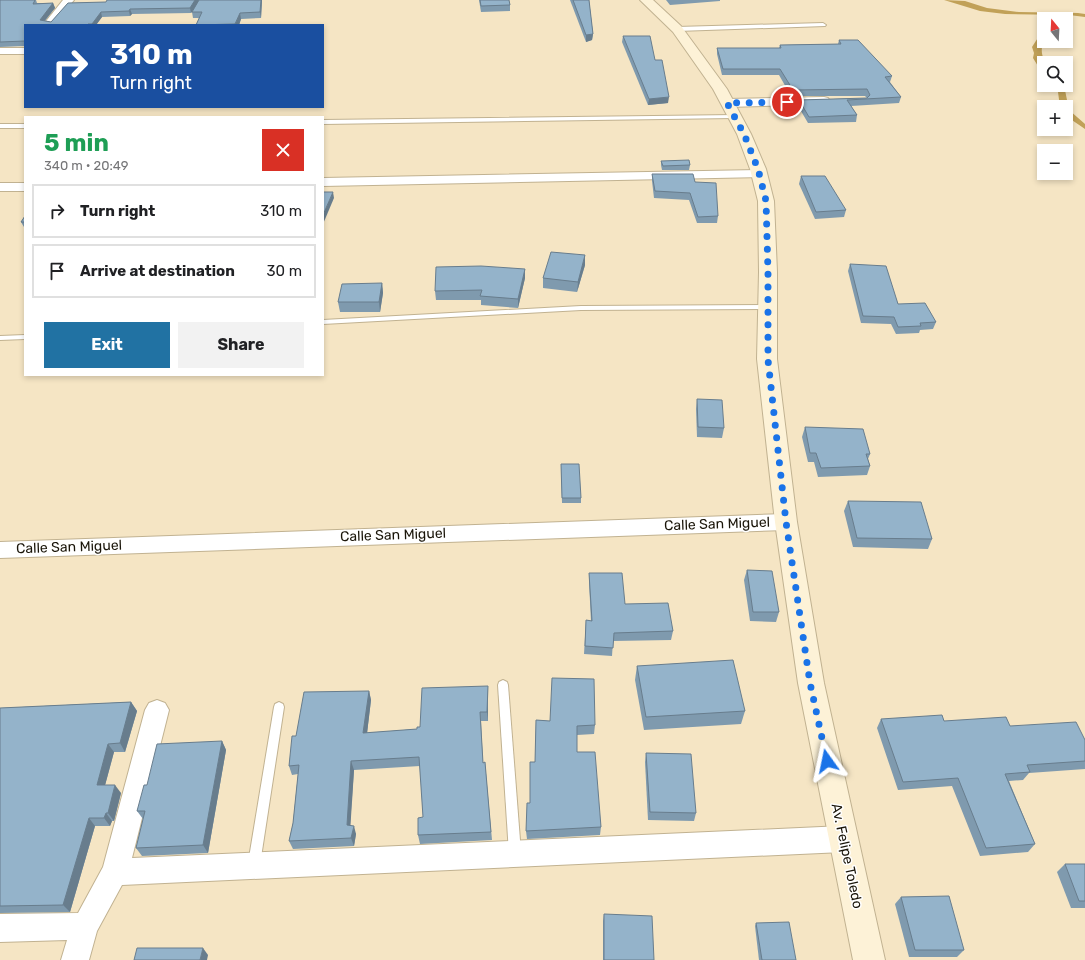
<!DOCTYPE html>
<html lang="en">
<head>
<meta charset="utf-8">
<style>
	body { margin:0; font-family:Rubik,sans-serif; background:#f2f2f2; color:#202124; height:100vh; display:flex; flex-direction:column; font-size:15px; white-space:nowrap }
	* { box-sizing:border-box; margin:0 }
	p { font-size:13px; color:#757577 }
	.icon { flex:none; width:22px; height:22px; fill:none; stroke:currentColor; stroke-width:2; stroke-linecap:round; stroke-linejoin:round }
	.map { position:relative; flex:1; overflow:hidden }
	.side { position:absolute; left:24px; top:116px; width:300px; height:260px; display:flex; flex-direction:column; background:#fff; border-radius:0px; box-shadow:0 2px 6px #0003 }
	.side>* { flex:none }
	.banner { position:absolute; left:24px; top:24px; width:300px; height:84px; border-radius:0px; box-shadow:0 2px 6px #0003; background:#1a4fa0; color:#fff; overflow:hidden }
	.needle { width:26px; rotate:342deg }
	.buttons { position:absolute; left:1037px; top:12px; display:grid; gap:8px }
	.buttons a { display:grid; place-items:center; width:36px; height:36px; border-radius:0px; background:#fff; box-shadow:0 2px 6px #0003; font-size:20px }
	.pin { position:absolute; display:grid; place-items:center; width:34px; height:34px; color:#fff; margin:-17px; border:2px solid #fff; border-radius:50%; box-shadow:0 1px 4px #0007 }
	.me { position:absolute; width:44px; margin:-22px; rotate:348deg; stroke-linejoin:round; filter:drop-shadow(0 0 3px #0008) }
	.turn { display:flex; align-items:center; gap:14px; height:84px; padding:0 20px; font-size:18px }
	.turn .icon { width:52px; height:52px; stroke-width:2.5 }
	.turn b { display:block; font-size:28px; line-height:34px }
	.round { display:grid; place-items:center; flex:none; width:42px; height:42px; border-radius:0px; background:#f2f2f2 }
	.summary { display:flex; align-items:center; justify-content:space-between; height:68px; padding:0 20px }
	h1 { font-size:24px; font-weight:700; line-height:30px; color:#1e9e55 }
	.button { display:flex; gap:8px; margin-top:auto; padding:8px 20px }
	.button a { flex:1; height:46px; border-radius:0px; background:#2172a3; color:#fff; font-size:16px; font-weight:700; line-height:46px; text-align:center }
	.button a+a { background:#f2f2f2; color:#202124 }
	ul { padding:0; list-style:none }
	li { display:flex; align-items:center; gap:12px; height:54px; margin:0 8px 6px; padding:0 12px; border:2px solid #e0e0e0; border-radius:0px }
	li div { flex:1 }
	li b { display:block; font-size:15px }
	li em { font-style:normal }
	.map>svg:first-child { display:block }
	.water { fill:#c1a158 }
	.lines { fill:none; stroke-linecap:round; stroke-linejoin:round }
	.service-casing { stroke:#c1b291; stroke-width:2 }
	.minor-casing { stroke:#c1b291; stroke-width:2 }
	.secondary-casing { stroke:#c1b291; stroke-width:2 }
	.service { fill:#fff; fill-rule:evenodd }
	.minor { fill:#fff; fill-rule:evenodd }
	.secondary { fill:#fdf2d7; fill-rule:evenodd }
	.wall { fill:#7f9aae }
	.shaded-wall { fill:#687d8d }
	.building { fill:#94b3ca; stroke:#687d8d }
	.route { stroke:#1a73e8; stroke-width:7; stroke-dasharray:0 12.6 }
	.labels { text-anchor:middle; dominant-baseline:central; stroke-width:3; stroke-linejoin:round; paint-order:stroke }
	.street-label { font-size:14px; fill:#1a1509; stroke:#fff }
</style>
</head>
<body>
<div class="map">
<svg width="1085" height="960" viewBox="0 0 1085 960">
	<rect width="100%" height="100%" fill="#f5e5c4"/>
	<g class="water">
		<polygon points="944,0 965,1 987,8 1019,12 1078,13 1085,14 1085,17 1069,15 1005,14 980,11"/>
		<path d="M1044,32C1044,45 1038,50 1046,63H1044V76L1033,58L1034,53L1032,47L1041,33Z"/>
		<polygon points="1054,85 1064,85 1069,110 1085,124 1085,129 1066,116 1066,107 1060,107 1058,92"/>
	</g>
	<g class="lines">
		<defs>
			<g id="service">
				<polygon points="823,23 826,25 825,26 677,31 674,29 677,27"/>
				<polygon points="736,115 737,116 734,118 323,124 323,120"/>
				<rect x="0" y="124" width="25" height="4"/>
				<polygon points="768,305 772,307 771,309 581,310 323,324 323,320 581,306"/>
				<polygon points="25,335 25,339 0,340 0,336"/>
				<polygon points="503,680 507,682 508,685 521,853 519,857 515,859 511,857 509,853 498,685 499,682"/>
				<polygon points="279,702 283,704 284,707 260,864 258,868 254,870 250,868 248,864 274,707 275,704"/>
			</g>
			<g id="minor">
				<polygon points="63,0 74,0 53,25 43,25"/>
				<rect x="0" y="48" width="25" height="6"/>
				<polygon points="824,97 828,98 830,101 828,104 727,107 721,103 727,99"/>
				<polygon points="759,170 764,171 766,174 764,177 323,186 323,178"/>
				<rect x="0" y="183" width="25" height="8"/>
				<polygon points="786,514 793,517 796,522 793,527 786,530 0,558 0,542"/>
				<polygon points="157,700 165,703 169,710 132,858 843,826 852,830 856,839 852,848 843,852 122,885 97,931 89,960 61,960 67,940 0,942 0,914 78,913 103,867 145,710 149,703"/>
			</g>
			<polygon id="secondary" points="640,0 653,0 681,26 727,89 751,134 766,169 774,201 777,272 777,359 797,522 824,683 885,960 853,960 798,683 775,522 757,359 759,272 758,201 750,169 737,134 713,89 673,32"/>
		</defs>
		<use href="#service" class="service-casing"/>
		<use href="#minor" class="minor-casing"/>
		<use href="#secondary" class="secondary-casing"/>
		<use href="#service" class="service"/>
		<use href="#minor" class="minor"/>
		<use href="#secondary" class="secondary"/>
	</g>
	<g class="wall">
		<polygon points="0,0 36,0 37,3 53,3 55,8 45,21 51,22 68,3 262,0 261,18 241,19 239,25 196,25 199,18 193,18 192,12 191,13 132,14 130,16 102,17 96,25 25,25 25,46 0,47"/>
		<polygon points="479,0 509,0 510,5 510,11 481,12"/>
		<polygon points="570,0 589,0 593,34 592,40 586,42"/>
		<polygon points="666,0 720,0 720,1 670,5"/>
		<polygon points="623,36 655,60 668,103 648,105 622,42"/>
		<polygon points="839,40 892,76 890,82 901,97 899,103 851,106 857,115 856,122 808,123 798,106 799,100 867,98 865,96 791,96 779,75 722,75 717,54 717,48 779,48 780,45 838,44"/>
		<polygon points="661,161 690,165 689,170 662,170 661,165"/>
		<polygon points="652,174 695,182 718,216 717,223 697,223 689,200 654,198 652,181"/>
		<polygon points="801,176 846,210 844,217 815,219 799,184"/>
		<polygon points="25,216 25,227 24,227 21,222"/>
		<polygon points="585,255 585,265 577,292 543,288 543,278"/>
		<polygon points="850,264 898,304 936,322 933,329 920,330 919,333 896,334 891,324 861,323 848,271"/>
		<polygon points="525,269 525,278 518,308 481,305 481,300 436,300 435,291"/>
		<polygon points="382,283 383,293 380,312 340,312 338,302"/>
		<polygon points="697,399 724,428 722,438 697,437 696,409"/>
		<polygon points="805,427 870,454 868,459 870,466 867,475 818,477 814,462 808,462 802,437"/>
		<polygon points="561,464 581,498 581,503 562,503"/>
		<polygon points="848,501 932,539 928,549 853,547 844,511"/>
		<polygon points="747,570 779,612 776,622 750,621 744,580"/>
		<polygon points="589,573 625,604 673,631 671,640 613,641 612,656 584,654 586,620 591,621 589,582"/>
		<polygon points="637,666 745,711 741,724 644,730 635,680"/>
		<polygon points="488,686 488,721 481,721 483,763 485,762 492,840 420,844 418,835 423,817 420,766 354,770 350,825 356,834 354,846 293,849 289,841 293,823 298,774 292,775 289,766 296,736 369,691 371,700 367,733 417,729 420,727"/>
		<polygon points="131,702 137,711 125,752 114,752 105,785 121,793 114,821 112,821 110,826 95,826 70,912 0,913 0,708"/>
		<polygon points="881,719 944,721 1010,726 1085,740 1085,769 1029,773 1023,780 1009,781 1035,844 1028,852 980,856 952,786 898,790 877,728"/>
		<polygon points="536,720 595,725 594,734 577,735 577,752 601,827 600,835 527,839 526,831 530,803 535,762"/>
		<polygon points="222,741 226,750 208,853 142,856 136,848 143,819 137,811 147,785"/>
		<polygon points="646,753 696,813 694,821 648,820 645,762"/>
		<polygon points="1065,864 1085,864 1085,908 1071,908 1057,872"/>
		<polygon points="901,897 964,950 957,957 909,957 895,904"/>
		<polygon points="604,914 654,960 603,960 603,921"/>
		<polygon points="756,923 796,960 759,960 755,926"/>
	</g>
	<g class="shaded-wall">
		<polygon points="195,0 200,0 191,13 190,8"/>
		<polygon points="261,0 262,0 261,18 260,12"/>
		<polygon points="53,3 55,8 41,25 40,20"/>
		<polygon points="130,9 132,14 130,16 129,11"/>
		<polygon points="101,12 102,17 96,25 92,25 92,24"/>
		<polygon points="240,13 241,19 239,25 235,25"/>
		<polygon points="593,34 592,40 586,42 586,35"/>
		<polygon points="669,97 668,103 648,105 649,99"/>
		<polygon points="333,192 334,198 323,224 323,215"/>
		<polygon points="585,255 585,265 577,292 578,282"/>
		<polygon points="525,269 525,278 518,308 518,299"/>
		<polygon points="382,283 383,293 380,312 379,302"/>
		<polygon points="488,686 488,721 487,712"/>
		<polygon points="369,691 371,700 366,742 363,733"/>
		<polygon points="131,702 137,711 125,752 120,743"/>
		<polygon points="222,741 226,750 208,853 203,845"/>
		<polygon points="108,744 114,752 103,793 97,785"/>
		<polygon points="351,761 354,770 350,833 347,825"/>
		<polygon points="115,785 121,793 114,821 108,813"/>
		<polygon points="106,813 112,821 110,826 104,818"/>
		<polygon points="89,818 95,826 70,912 63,905"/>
		<polygon points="354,826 356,834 354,846 351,838"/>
		<polygon points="203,948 208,955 207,960 200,960"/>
	</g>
	<g class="building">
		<polygon points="0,0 35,0 33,4 53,3 40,20 51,22 68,3 106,2 107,0 195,0 190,8 130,9 129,11 101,12 92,24 88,24 87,25 25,25 25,41 0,42"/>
		<polygon points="199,0 261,0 260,12 240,13 235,24 196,25 202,12 192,12"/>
		<polygon points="480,0 509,0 510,5 481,6"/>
		<polygon points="573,0 589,0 593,34 586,35"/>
		<polygon points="623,36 650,36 655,60 662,60 669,97 649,99"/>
		<polygon points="839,40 858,40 892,76 885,77 901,97 847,100 857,115 809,117 799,100 867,98 870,95 867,89 793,90 780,69 723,69 717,48 781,48 780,45 841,44"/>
		<polygon points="689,160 690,165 663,166 661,161"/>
		<polygon points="652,174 693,174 695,182 716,183 718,216 698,217 690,193 655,191"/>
		<polygon points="801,176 825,176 846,210 816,212"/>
		<polygon points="323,192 333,192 323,215"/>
		<polygon points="25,216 25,222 21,222"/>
		<polygon points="551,252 585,255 578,282 543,278"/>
		<polygon points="850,264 886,266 898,304 925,303 936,322 920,323 921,326 898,327 894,317 863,316"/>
		<polygon points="481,266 525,269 518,299 480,296 482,290 435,291 436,267"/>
		<polygon points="382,283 379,302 338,302 342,284"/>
		<polygon points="697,399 722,400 724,428 698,427"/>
		<polygon points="805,427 863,429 870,454 866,454 870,466 821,468 816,453 810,453"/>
		<polygon points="561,464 579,464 581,498 562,498"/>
		<polygon points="848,501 921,502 932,539 857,538"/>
		<polygon points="747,570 772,571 779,612 753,612"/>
		<polygon points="589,573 622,573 625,604 668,603 673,631 614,633 613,648 585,646 586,620 592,621"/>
		<polygon points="733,660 745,711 646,717 637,666"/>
		<polygon points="552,678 594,679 595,725 577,726 577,752 595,752 601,827 526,831 527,803 530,803 530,762 535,762 536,720 550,721"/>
		<polygon points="488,686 487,712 480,712 483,763 485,762 491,832 418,835 418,818 423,817 419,757 351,761 347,825 354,826 351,838 289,841 293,823 299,765 289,766 292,736 296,736 304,692 369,691 363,733 417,729 417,727 420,727 422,688"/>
		<polygon points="131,702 120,743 108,744 97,785 115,785 108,813 106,813 104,818 89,818 63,905 0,906 0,708"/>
		<polygon points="942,715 944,721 1006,717 1010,726 1076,722 1085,740 1085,761 1027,765 1030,772 1005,774 1035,844 986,848 958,778 903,782 881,719"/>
		<polygon points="222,741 203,845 136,848 145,811 137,811 144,785 147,785 157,744"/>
		<polygon points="646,753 691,754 696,813 650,812"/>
		<polygon points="1065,864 1085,864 1085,901 1079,901"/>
		<polygon points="949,896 964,950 915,950 901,897"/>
		<polygon points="604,914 652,916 654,960 604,960"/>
		<polygon points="789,922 796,960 762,960 756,923"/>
		<polygon points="137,948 203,948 200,960 134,960"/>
	</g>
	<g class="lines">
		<polyline class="route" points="787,102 727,103 744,134 758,169 766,201 768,272 768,360 786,522 810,683 827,761"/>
	</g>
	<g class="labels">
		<g class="street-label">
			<text transform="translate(717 524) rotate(-2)">Calle San Miguel</text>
			<text transform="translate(393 535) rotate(-2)">Calle San Miguel</text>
			<text transform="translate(69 547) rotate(-2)">Calle San Miguel</text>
			<text transform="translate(847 856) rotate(78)">Av. Felipe Toledo</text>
		</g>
	</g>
</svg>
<div class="buttons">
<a><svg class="needle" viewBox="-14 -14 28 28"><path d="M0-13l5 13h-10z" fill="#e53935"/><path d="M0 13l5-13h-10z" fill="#757577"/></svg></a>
<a><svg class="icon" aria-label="search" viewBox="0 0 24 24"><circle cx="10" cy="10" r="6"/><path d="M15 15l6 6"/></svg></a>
<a>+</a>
<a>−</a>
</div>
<div class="pin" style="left:787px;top:102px;background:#d93025"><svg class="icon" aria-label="arrive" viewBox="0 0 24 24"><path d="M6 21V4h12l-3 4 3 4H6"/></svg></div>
<svg class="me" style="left:827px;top:761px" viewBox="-20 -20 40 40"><path d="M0-17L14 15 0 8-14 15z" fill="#1a73e8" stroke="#fff" stroke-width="4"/></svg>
<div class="banner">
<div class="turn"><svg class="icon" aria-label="right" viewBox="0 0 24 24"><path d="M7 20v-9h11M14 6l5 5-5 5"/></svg><div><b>310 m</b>Turn right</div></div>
</div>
<section class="side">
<div class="summary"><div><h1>5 min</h1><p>340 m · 20:49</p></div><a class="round" style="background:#d93025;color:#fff"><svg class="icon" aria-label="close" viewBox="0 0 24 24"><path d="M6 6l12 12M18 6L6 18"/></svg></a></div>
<ul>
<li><svg class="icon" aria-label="right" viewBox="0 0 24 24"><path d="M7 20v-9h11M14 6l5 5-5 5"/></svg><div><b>Turn right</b></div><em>310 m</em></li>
<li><svg class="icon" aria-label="arrive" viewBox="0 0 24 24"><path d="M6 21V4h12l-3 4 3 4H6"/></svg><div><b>Arrive at destination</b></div><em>30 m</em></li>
</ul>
<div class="button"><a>Exit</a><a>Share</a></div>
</section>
</div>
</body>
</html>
